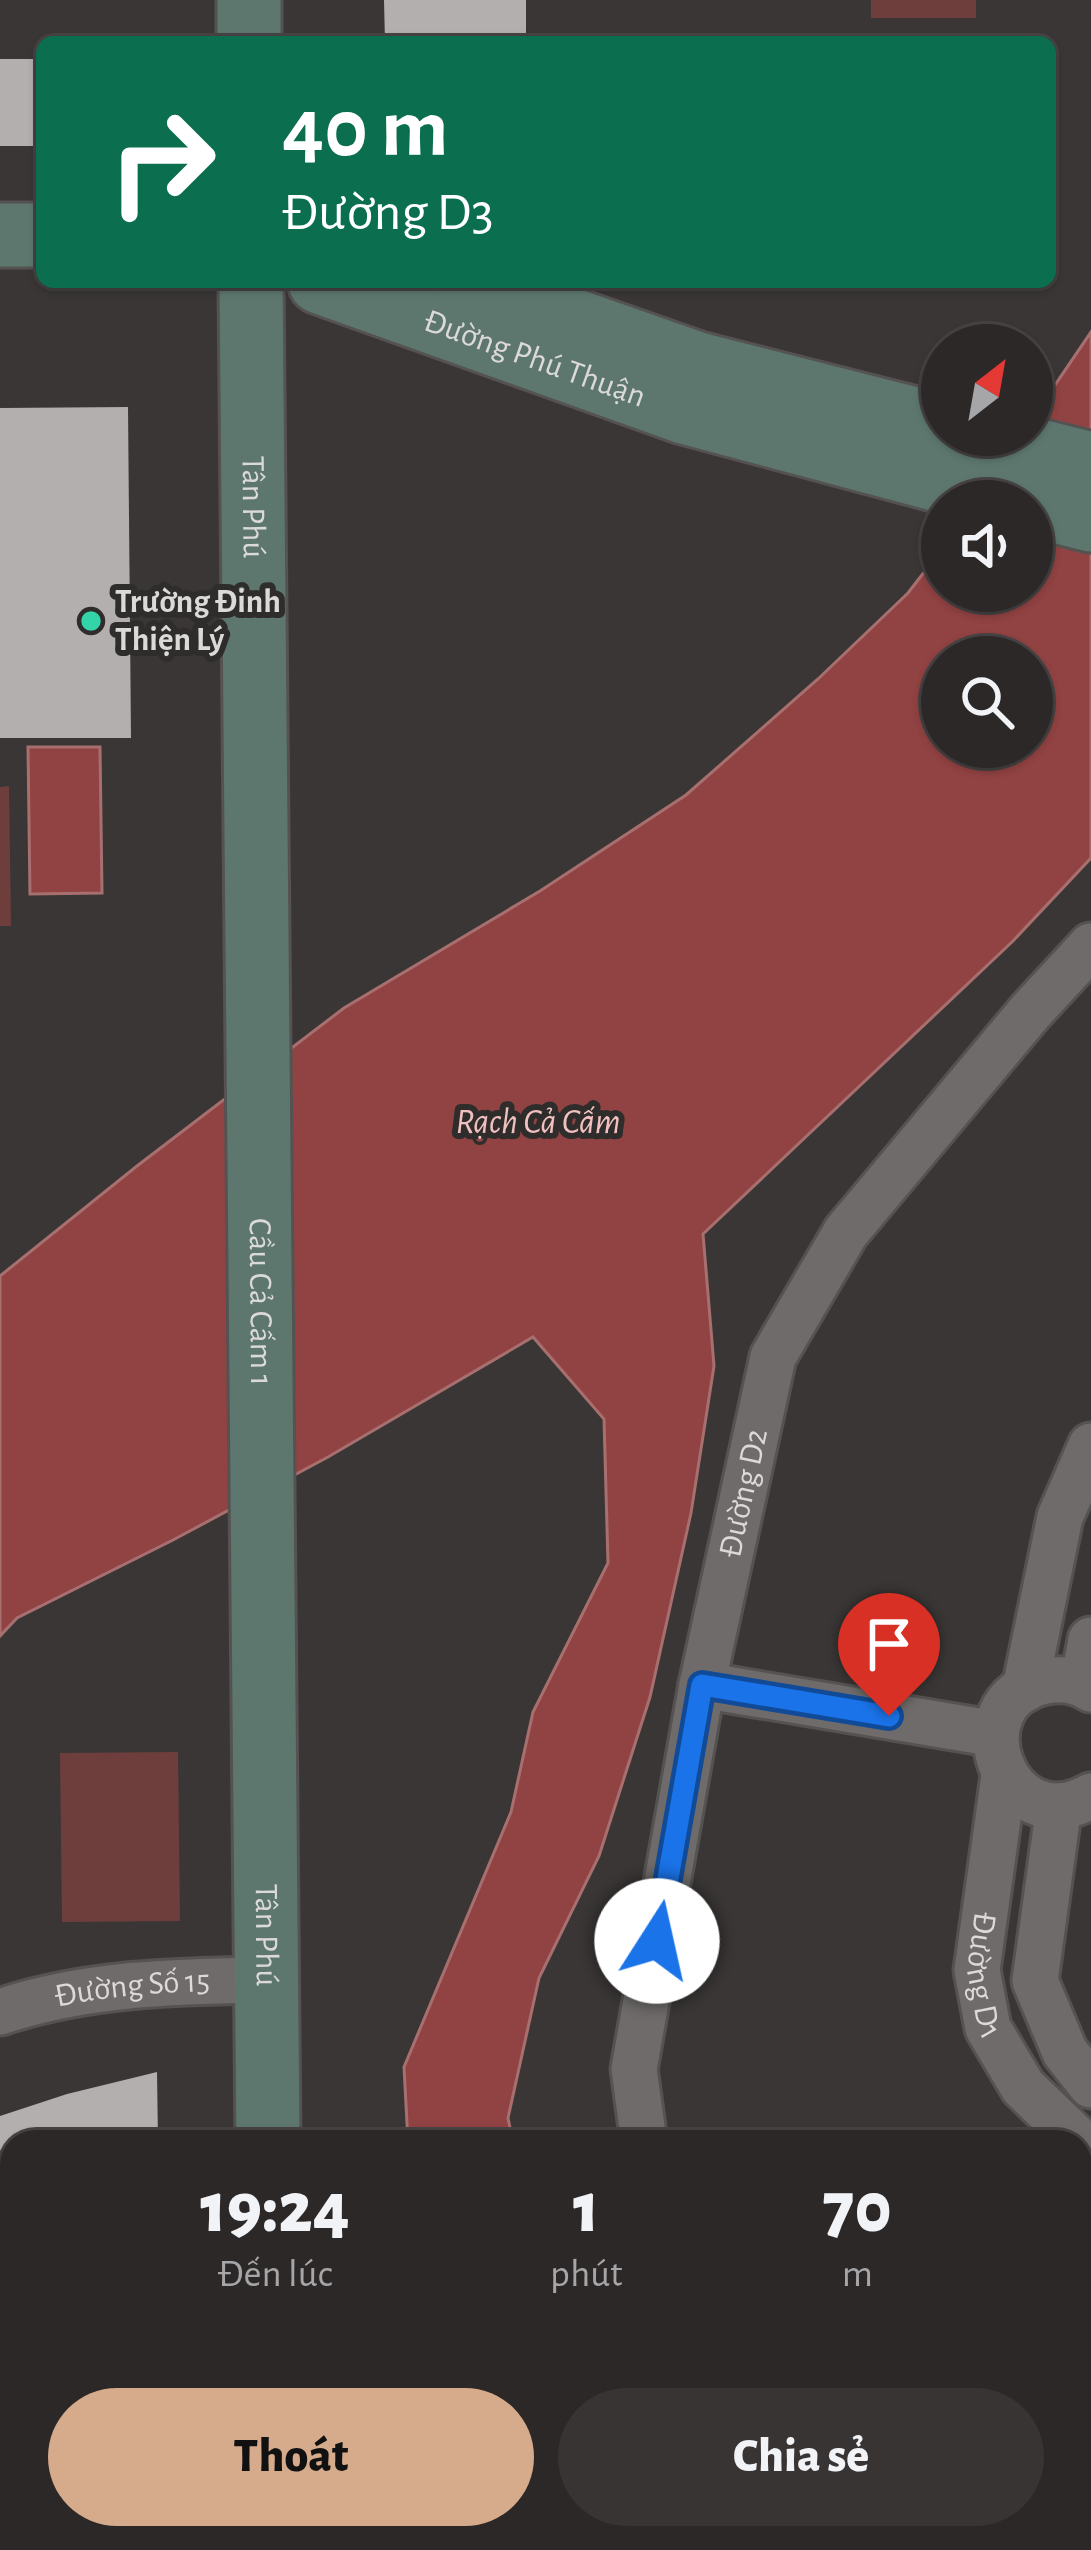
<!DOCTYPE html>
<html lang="vi">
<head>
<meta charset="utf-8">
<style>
	body { margin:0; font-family:"Alegreya Sans",sans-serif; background:#383434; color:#f1f3f6; height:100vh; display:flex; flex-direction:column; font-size:45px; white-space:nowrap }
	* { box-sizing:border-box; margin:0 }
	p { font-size:39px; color:#a6a6a8 }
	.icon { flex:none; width:66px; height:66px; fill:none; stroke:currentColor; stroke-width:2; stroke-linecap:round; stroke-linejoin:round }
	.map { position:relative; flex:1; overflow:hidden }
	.details { position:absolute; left:0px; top:2130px; width:1092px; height:420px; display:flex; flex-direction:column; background:#2c2828; border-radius:36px 36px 0 0; box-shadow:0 3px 9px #0004,0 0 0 3px #484445 }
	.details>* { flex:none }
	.guide { position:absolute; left:36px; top:36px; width:1020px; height:252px; border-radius:18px; box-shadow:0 3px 9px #0004,0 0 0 3px #484445; background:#0b6e4f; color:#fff; overflow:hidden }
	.needle { width:78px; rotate:31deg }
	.buttons { position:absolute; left:921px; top:324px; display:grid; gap:24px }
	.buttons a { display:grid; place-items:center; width:132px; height:132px; border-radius:50%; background:#2c2828; box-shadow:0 3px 9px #0004,0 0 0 3px #484445; font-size:60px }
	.pin { position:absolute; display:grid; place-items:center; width:102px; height:102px; color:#fff; margin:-123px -51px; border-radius:50% 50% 50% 0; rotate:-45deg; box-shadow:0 0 12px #0007 }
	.pin .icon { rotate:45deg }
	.me { position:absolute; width:132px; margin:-66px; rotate:10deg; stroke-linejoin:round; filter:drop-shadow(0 0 9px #0008) }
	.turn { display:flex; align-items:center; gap:42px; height:252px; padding:0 48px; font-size:54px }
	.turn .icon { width:156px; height:156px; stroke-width:2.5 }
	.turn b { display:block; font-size:84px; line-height:102px }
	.eta { display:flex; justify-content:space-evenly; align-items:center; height:204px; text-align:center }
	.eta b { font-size:72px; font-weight:800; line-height:84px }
	.cta { display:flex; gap:24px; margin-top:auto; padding:24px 48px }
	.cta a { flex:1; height:138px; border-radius:72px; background:#d6ab8b; color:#111; font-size:48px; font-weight:800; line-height:138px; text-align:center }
	.cta a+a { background:#383434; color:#f1f3f6 }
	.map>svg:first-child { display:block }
	.green { fill:#6e3e3d }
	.water { fill:#914242; stroke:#a86f6f; stroke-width:3; fill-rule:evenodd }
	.building { fill:#b4afaf }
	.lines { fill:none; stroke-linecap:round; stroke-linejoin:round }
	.street-casing { stroke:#555252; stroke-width:51 }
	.secondary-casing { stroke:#555252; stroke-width:69 }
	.street { stroke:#6f6b6b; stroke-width:45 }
	.secondary { stroke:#5d776f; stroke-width:63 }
	.route-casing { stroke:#114b97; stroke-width:30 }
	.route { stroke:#1a73e8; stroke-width:21 }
	.poi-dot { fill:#33d4a8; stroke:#2f2c2c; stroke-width:4.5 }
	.labels { text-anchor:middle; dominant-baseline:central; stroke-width:12; stroke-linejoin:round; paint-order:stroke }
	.street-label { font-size:33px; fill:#dcd9d9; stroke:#2f2c2c }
	.poi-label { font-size:33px; font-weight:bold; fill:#dcd9d9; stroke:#2f2c2c; text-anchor:start }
	.water-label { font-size:36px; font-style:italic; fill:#f1c1bf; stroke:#2f2c2c }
</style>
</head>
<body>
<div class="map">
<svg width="1091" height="2550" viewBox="0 0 1091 2550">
	<rect width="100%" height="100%" fill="#3a3636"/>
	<g class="green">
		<rect x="871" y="0" width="105" height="18"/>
		<polygon points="9,786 11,926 0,926 0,787"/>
		<polygon points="178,1752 180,1921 62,1922 60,1753"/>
	</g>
	<g class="water">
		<path d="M1091,332V858L1013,941L703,1234L714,1366L691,1513L650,1697L599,1856L539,1978L508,2118L513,2142H408L404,2067L511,1812L533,1712L608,1563L604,1419L533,1337L328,1457L173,1540L17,1618L0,1636V1276L137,1166L344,1008L540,891L686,795L818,679L908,593L942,549V591H1032V419ZM942,657H1032V747H942Z"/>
		<polygon points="28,747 100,747 102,893 30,894"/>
		<polygon points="832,2538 1030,2538 1040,2550 867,2550"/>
	</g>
	<g class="building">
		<polygon points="384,0 526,0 526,42 385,42"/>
		<rect x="0" y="59" width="42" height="87"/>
		<polygon points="128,407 131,738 0,738 0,408"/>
		<polygon points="157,2072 158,2142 12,2142 12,2246 0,2252 0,2116 67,2094"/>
		<polygon points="61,2538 89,2538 100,2550 46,2550"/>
		<rect x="105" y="2538" width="56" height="12"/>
	</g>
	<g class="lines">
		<defs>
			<g id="street">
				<polyline points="1083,1684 1091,1640"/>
				<polyline points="702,1685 996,1734"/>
				<polyline points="1025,1689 1060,1517 1091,1446"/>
				<path d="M1091,1689C1077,1680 1062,1678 1046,1681C952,1700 1005,1845 1091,1796"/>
				<path id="s1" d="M1004,1776L977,1970L988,2028L1023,2087L1080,2142"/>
				<polyline points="1059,1806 1035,1981 1065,2052 1091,2085"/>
				<path id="s2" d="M0,2012C86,1983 178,1981 267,1980"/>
				<path id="s3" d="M644,2142L634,2069L702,1685L773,1357L846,1232L1030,1012L1091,946"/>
				<polyline points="1076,2538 1090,2550"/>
			</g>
			<g id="secondary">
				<polyline points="249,0 249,42"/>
				<polyline points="0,235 42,235"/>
				<path id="s4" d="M251,282L268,2142"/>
				<path id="s5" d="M320,282L684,412L1017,501"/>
				<polyline points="464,282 698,364 942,426"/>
				<polyline points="975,435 1091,464"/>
				<polyline points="1032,505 1091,520"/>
				<polyline points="271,2538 272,2550"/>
			</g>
		</defs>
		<use href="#street" class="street-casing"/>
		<use href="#secondary" class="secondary-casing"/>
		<use href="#street" class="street"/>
		<use href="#secondary" class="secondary"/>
	</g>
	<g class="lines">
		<defs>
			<polyline id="route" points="657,1941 702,1685 889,1716"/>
		</defs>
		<use href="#route" class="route-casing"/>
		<use href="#route" class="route"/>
	</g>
	<circle class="poi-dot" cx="91" cy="621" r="12"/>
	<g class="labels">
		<g class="street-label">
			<text stroke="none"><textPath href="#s5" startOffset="228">Đường Phú Thuận</textPath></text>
			<text stroke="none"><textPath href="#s4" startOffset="225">Tân Phú</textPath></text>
			<text stroke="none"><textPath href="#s4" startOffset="1020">Cầu Cả Cấm 1</textPath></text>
			<text stroke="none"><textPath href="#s3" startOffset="660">Đường D2</textPath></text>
			<text stroke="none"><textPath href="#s4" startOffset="1653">Tân Phú</textPath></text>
			<text stroke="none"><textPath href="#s1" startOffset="201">Đường D1</textPath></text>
			<text stroke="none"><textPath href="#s2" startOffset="135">Đường Số 15</textPath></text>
		</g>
		<g class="poi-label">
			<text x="115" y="602">Trường Đinh<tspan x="115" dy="38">Thiện Lý</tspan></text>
		</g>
		<g class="water-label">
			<text x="538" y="1122">Rạch Cả Cấm</text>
		</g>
	</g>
</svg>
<div class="buttons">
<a><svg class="needle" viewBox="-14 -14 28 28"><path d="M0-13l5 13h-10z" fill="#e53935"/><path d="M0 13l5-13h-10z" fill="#a6a6a8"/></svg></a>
<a><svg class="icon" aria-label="sound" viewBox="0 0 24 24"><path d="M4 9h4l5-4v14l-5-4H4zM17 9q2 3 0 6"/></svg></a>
<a><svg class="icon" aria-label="search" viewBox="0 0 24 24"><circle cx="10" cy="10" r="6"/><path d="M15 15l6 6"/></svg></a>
</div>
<div class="pin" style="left:889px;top:1716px;background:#d93025"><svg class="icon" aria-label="arrive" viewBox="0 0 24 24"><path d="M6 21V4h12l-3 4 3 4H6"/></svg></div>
<svg class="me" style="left:657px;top:1941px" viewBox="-20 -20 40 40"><circle r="19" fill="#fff"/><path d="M0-13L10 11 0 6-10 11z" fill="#1a73e8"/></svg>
<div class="guide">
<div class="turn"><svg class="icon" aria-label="right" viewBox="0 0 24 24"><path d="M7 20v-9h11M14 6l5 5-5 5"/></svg><div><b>40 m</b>Đường D3</div></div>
</div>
<section class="details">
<div class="eta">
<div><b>19:24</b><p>Đến lúc</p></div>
<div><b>1</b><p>phút</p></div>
<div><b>70</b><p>m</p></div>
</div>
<div class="cta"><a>Thoát</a><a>Chia sẻ</a></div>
</section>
</div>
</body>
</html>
